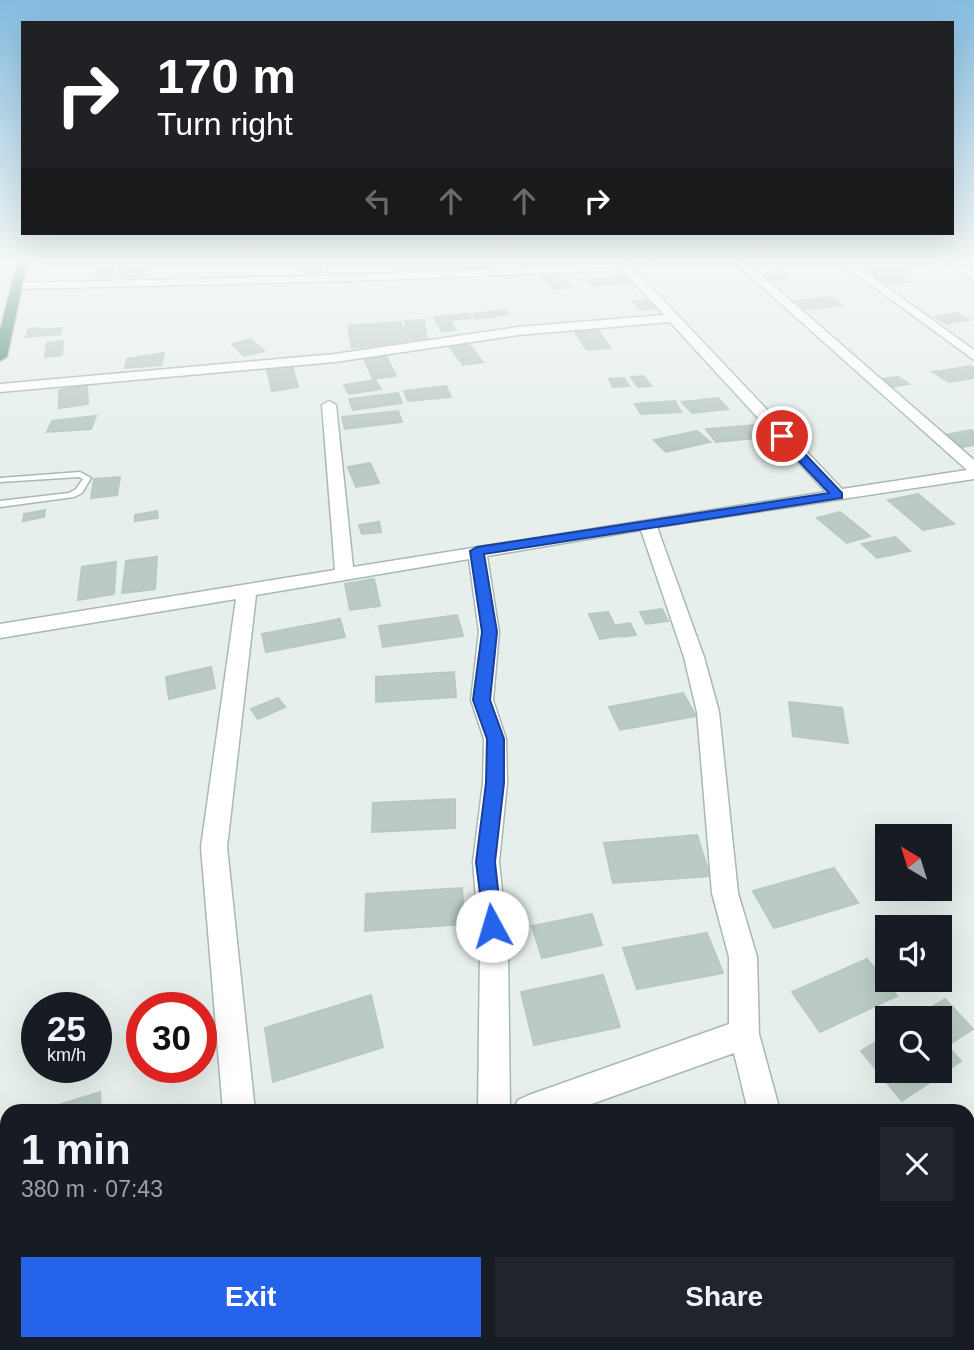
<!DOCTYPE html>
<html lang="en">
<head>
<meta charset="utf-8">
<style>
	body { margin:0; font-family:Arial,sans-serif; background:#20242c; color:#f1f3f6; height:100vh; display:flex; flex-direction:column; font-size:26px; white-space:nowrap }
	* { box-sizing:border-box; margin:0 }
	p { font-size:23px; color:#9ea1a6 }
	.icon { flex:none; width:38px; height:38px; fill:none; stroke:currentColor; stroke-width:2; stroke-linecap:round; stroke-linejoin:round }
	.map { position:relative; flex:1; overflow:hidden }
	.drawer { position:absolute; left:0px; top:1104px; width:975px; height:247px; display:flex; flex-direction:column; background:#171b24; border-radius:21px 21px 0 0; box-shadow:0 7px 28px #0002 }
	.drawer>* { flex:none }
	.top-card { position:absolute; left:21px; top:21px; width:933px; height:214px; border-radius:0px; box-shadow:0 7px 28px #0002; background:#202124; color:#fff; overflow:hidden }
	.needle { width:46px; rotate:322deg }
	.fabs { position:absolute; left:875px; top:824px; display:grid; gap:14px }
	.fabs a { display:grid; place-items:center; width:77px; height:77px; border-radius:0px; background:#171b24; box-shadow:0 7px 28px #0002; font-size:35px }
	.speed { position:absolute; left:21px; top:992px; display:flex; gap:14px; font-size:35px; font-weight:700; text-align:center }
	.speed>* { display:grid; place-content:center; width:91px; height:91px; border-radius:50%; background:#171b24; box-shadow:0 7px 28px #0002; line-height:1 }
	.speed small { font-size:18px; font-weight:400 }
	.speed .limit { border:10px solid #d22; background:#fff; color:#111 }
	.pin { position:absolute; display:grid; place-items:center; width:60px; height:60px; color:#fff; margin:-30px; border:4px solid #fff; border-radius:50%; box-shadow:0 2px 7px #0007 }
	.me { position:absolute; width:77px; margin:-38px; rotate:354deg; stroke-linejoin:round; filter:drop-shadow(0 0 5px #0008) }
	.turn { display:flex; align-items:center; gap:24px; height:147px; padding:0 21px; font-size:32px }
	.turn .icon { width:91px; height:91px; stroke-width:2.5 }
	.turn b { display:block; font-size:49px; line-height:60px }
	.lanes { display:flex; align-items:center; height:66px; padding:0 21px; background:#0003; justify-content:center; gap:35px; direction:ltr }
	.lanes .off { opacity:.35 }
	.round { display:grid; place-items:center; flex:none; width:74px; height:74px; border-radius:0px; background:#20242c }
	.headline { display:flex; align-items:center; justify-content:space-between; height:119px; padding:0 21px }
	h1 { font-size:42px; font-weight:700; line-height:52px }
	.button { display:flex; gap:14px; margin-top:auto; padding:14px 21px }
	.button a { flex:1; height:80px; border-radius:0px; background:#2563eb; color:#fff; font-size:28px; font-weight:700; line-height:80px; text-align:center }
	.button a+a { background:#20242c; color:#f1f3f6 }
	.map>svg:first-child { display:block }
	.building { fill:#bbcac4; stroke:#b8c9c2; stroke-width:2 }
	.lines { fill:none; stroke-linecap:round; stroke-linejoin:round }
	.service-casing { stroke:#a8b8b2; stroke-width:3 }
	.minor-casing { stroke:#a8b8b2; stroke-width:3 }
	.trunk-casing { stroke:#c2cac8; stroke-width:3 }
	.service { fill:#fff; fill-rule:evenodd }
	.minor { fill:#fff; fill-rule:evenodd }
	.trunk { fill:#4c8a7c; fill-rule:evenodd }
	.route { fill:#2563eb; stroke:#184099; stroke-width:2 }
</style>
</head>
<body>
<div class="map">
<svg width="974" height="1350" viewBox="0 0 974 1350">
	<rect width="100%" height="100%" fill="#e6efeb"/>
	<g class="building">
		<polygon points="402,259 419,259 415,270 397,269"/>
		<polygon points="426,259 444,259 443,270 424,269"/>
		<polygon points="465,259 489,259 490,270 466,270"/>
		<polygon points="529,259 546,259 550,266 533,267"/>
		<polygon points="319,264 321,272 305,273 303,266"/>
		<polygon points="146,266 141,276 122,277 128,267"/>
		<polygon points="113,268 112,276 96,277 97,269"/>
		<polygon points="904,269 911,275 873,277 866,270"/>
		<polygon points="782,272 789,278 765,280 758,274"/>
		<polygon points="556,274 571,287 554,289 540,276"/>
		<polygon points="628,276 635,282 593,286 588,279"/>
		<polygon points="901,276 909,282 884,284 876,278"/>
		<polygon points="832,297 842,305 801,310 791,302"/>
		<polygon points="646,300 655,308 641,310 633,301"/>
		<polygon points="504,310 508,314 476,319 472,314"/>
		<polygon points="956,313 968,320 947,324 935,317"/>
		<polygon points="468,314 471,318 450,320 456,330 442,332 434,317"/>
		<polygon points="424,320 427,339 407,340 405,321"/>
		<polygon points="401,322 407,342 352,348 348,326"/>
		<polygon points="38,328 37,330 62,328 60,334 26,337 29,329"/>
		<polygon points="598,330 610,348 587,350 575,332"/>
		<polygon points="251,339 264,351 244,356 232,344"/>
		<polygon points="63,341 62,355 45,357 47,343"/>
		<polygon points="467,342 483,362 463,365 448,345"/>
		<polygon points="164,353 161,365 125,368 127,359"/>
		<polygon points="385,354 396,376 373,379 363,357"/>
		<polygon points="292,366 298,387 272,391 267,369"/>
		<polygon points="971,366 974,368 974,378 949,382 933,372"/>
		<polygon points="644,376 651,386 638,387 631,377"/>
		<polygon points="898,377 909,384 892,387 881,379"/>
		<polygon points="624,378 629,386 613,387 609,379"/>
		<polygon points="375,380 381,389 349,394 344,385"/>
		<polygon points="87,385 88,404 59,408 59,390"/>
		<polygon points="446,386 451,397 408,401 404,391"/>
		<polygon points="398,393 402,403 353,410 349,399"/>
		<polygon points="718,398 728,409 692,413 682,402"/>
		<polygon points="675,401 681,412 641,414 635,404"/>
		<polygon points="398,411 402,422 345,429 342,417"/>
		<polygon points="96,416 91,429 47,432 52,421"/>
		<polygon points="756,425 766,437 716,442 706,429"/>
		<polygon points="971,430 974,432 974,445 962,447 945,435"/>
		<polygon points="697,431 710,442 666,452 654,440"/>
		<polygon points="370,463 379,483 356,487 348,467"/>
		<polygon points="120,477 117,495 91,498 94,479"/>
		<polygon points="918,494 954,524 923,530 888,500"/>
		<polygon points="45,510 44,517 23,521 24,514"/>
		<polygon points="157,511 158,518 135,521 135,515"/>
		<polygon points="840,512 870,536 847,543 817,518"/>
		<polygon points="379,522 381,532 362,534 359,525"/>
		<polygon points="895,537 910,551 877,558 862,544"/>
		<polygon points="157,557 155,589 122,593 126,561"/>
		<polygon points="116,562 114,594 78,600 82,567"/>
		<polygon points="374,579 380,606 350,610 345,584"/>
		<polygon points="662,609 668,621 646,624 640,612"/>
		<polygon points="608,612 620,636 600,639 589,614"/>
		<polygon points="457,615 463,636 383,647 379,626"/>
		<polygon points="340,619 345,637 266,652 262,634"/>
		<polygon points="630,623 636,635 622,637 617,625"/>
		<polygon points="211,667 215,688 169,699 166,677"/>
		<polygon points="454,672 456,697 376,702 376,677"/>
		<polygon points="683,693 696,716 620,730 609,707"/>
		<polygon points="278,698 285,707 258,719 251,709"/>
		<polygon points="789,702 842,708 848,743 793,736"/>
		<polygon points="455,799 455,828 372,832 373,803"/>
		<polygon points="697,835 710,876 613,883 604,843"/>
		<polygon points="834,868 858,903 774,928 753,891"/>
		<polygon points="462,888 464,924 365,931 366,894"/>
		<polygon points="592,914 602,945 542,958 532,926"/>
		<polygon points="707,933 723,973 637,989 623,948"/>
		<polygon points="867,959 897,996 820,1032 792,992"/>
		<polygon points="603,975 620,1027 534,1045 521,992"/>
		<polygon points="371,995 383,1047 273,1082 265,1028"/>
		<polygon points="945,999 973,1029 947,1046 961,1061 902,1101 861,1051 887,1035 887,1071 940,1071 940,1018 914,1018"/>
		<polygon points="100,1092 101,1111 39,1111"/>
		<polygon points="7,1121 7,1177 0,1179 0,1124"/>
		<polygon points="968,1285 974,1293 974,1349 944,1350 940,1344 968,1344"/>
	</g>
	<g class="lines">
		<defs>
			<polygon id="service" points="80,472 91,478 82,493 74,497 0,507 0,501 69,493 76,489 83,479 79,477 0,482 0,478"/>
			<g id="minor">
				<polygon points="624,259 654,259 630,265 842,489 967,470 731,259 743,259 974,460 974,479 657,527 704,657 719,712 738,893 757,957 759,1034 780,1111 748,1111 734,1053 572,1111 513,1111 518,1100 529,1095 729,1024 729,957 712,893 697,712 684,657 641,530 487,556 499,632 493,700 506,739 507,783 499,862 508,947 510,1111 478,1111 480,947 473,862 483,783 484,739 471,700 479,632 469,559 256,595 227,847 255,1111 223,1111 201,847 236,599 0,638 0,624 335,570 322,405 329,401 336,405 353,567 826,492 670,322 518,335 335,362 0,392 0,384 335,354 518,327 664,315 623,270 354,281 16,289 10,286 16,283 354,275 622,264"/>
				<polygon points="836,259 848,259 974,350 974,360"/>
				<polygon points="941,259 953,259 974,273 974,281"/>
				<polygon points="7,1306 9,1344 0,1348 0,1309"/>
				<polygon points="256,1344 294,1344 295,1350 257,1350"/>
				<polygon points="817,1344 855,1344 858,1350 820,1350"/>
			</g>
			<polygon id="trunk" points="18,259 28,259 7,357 0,361 0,330"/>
		</defs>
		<use href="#service" class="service-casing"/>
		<use href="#minor" class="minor-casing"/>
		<use href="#trunk" class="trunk-casing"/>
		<use href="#service" class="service"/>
		<use href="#minor" class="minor"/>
		<use href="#trunk" class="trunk"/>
	</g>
	<linearGradient id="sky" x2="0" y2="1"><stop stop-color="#84bce0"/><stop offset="0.58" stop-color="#f4f8f6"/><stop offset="1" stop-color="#f4f8f6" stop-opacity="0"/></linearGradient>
	<rect width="974" height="448" fill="url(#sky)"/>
	<polygon class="route" points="778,434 786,434 842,493 842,498 484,554 497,632 490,700 504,739 504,783 495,862 502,926 499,933 492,935 485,933 476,862 486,783 487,739 473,700 482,632 470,551 477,547 829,493 778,439"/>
</svg>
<div class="fabs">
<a><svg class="needle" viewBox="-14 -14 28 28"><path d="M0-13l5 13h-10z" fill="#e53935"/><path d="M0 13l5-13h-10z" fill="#9ea1a6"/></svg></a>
<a><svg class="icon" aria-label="sound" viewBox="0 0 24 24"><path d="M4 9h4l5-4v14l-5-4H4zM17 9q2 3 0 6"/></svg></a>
<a><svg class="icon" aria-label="search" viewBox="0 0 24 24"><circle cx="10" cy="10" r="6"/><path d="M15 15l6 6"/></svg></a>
</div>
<div class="speed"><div>25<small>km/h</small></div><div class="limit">30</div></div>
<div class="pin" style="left:782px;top:436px;background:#d93025"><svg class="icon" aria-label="arrive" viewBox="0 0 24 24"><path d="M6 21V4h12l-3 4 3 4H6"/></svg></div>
<svg class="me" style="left:492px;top:926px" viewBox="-20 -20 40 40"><circle r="19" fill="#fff"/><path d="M0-13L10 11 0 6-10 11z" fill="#2563eb"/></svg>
<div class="top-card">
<div class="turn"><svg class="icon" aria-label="right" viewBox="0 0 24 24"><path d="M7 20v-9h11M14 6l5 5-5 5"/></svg><div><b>170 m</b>Turn right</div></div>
<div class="lanes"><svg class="icon off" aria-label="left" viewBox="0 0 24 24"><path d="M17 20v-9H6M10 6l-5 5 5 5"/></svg><svg class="icon off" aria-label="ahead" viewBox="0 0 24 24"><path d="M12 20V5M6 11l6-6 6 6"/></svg><svg class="icon off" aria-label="ahead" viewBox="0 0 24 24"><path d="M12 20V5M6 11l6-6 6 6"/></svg><svg class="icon" aria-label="right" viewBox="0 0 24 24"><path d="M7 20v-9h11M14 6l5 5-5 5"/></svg></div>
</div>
<section class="drawer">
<div class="headline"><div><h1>1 min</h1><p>380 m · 07:43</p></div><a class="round"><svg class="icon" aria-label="close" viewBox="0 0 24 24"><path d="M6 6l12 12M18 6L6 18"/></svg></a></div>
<div class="button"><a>Exit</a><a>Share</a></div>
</section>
</div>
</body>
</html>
